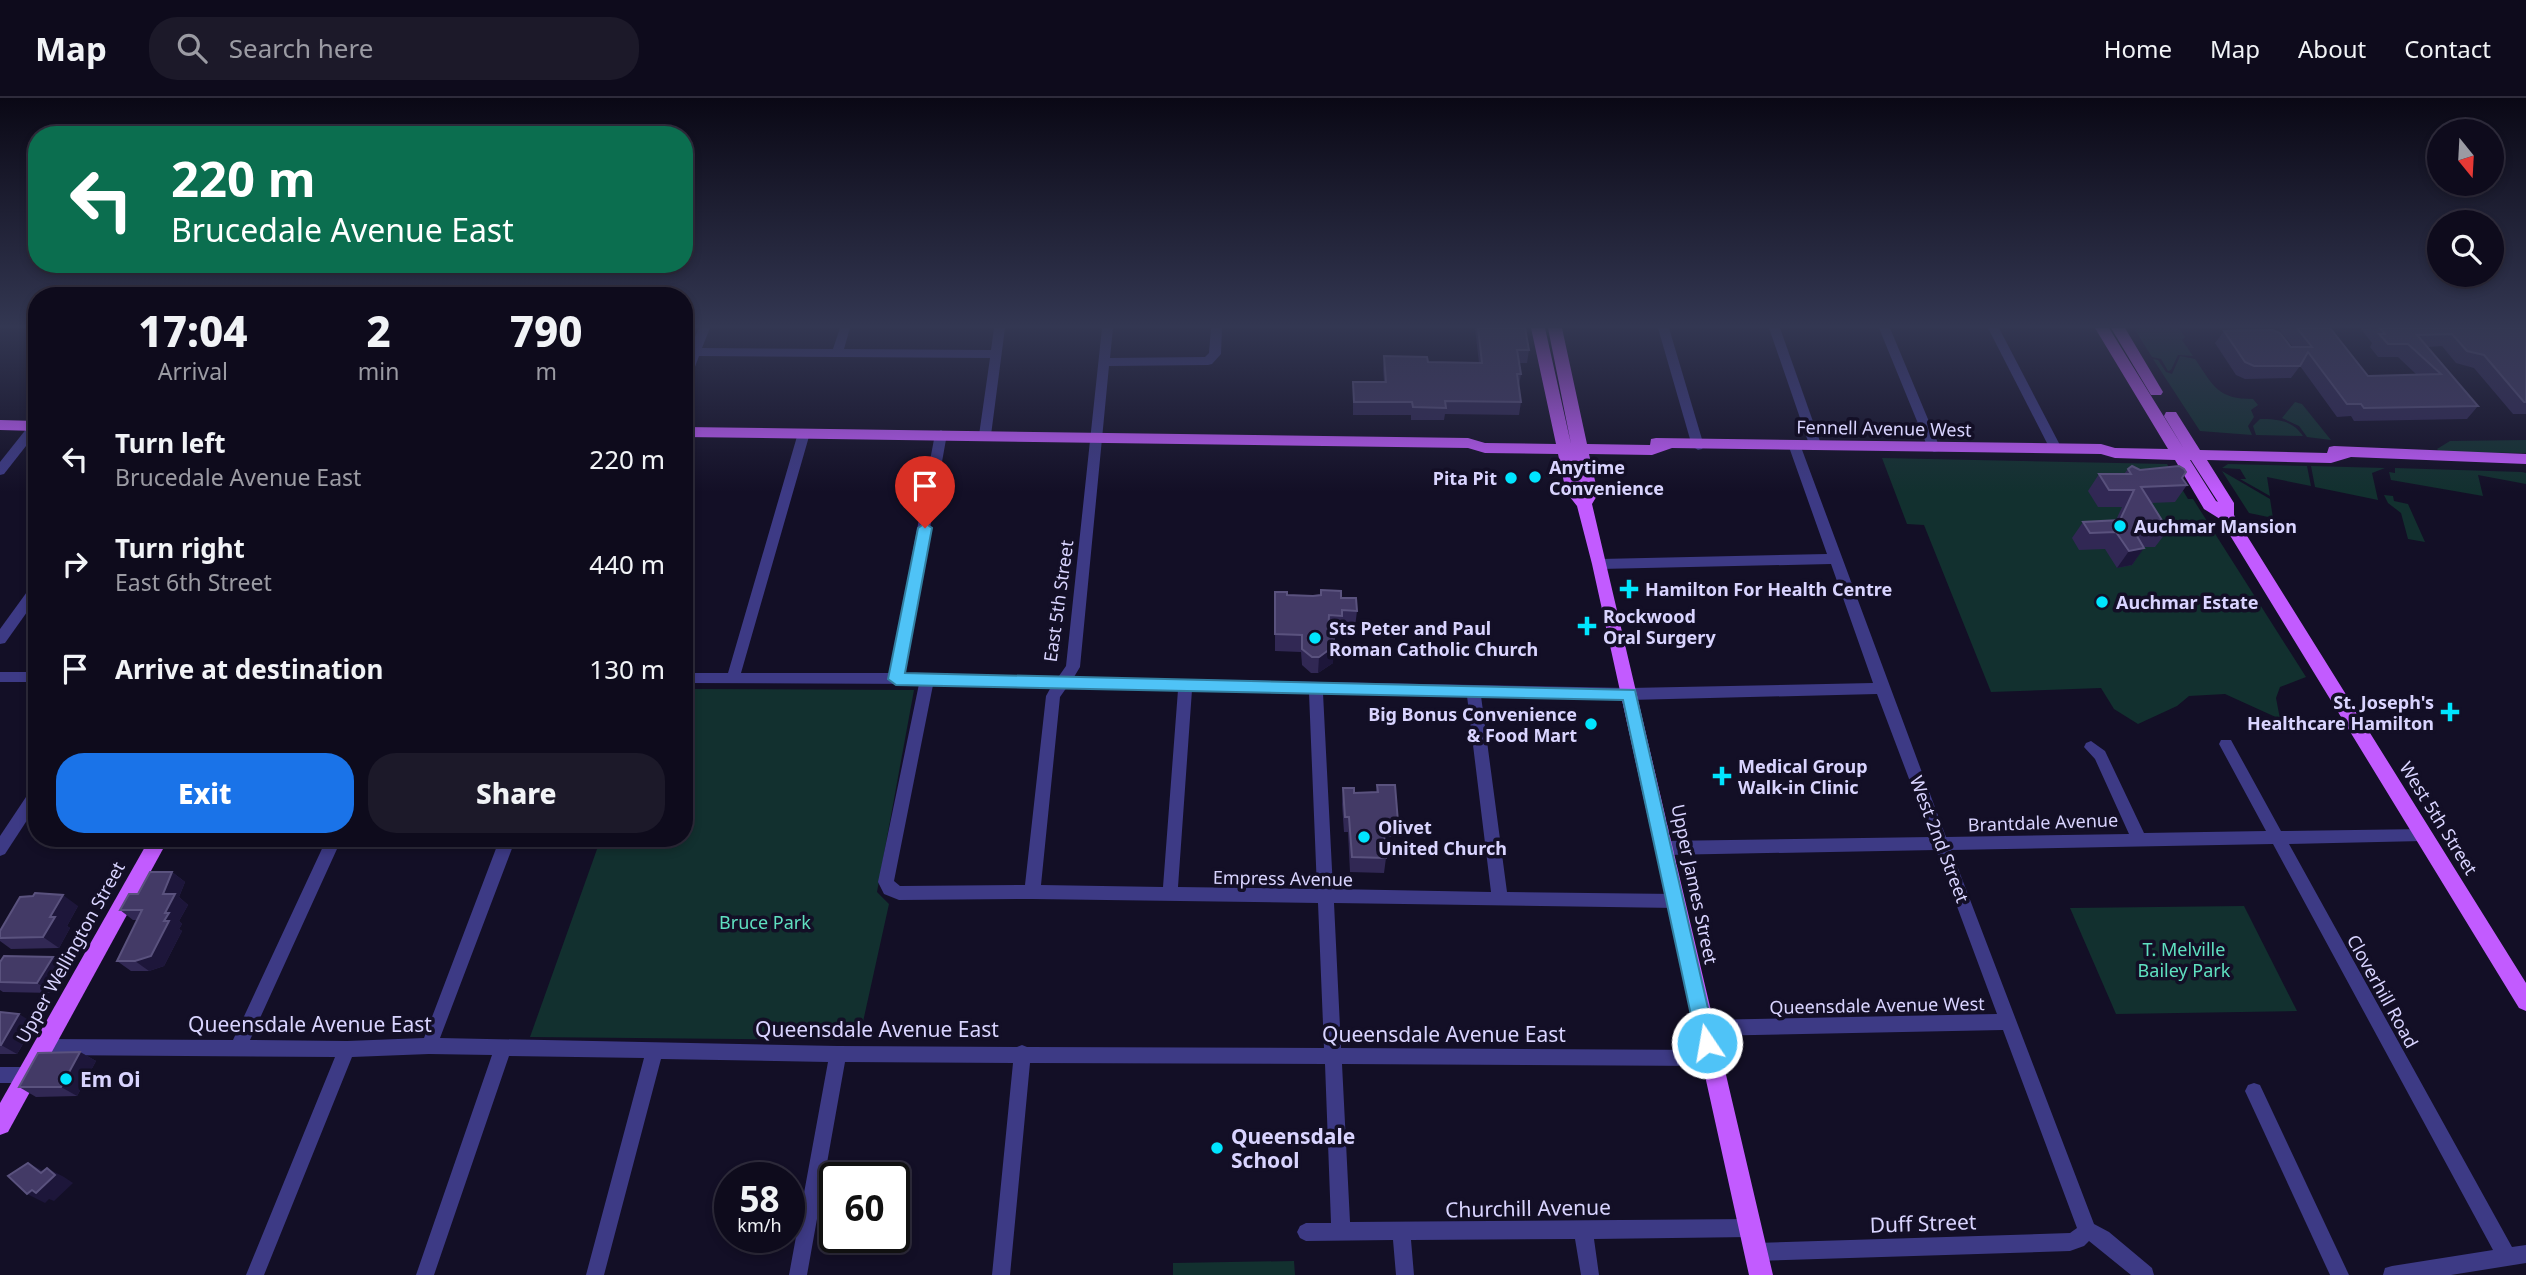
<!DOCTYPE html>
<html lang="en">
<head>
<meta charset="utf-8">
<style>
	body { margin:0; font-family:"Noto Sans",sans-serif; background:#1c1929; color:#f1f3f6; height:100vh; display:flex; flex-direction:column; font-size:26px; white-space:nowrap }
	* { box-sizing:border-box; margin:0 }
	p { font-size:23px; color:#9b9ba3 }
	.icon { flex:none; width:38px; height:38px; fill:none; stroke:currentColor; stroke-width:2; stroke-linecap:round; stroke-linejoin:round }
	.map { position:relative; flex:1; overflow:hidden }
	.side { position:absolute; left:28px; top:189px; width:665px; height:560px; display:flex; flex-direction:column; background:#0e0b1c; border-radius:28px; box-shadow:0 4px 10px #0003,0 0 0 2px #2e2b3b }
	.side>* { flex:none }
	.guide { position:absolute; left:28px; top:28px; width:665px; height:147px; border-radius:28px; box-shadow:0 4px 10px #0003,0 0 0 2px #2e2b3b; background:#0b6e4f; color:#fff; overflow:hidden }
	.needle { width:46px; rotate:162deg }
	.buttons { position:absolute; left:2427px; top:21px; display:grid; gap:14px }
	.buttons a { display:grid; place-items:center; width:77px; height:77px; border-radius:50%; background:#0e0b1c; box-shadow:0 4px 10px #0003,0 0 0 2px #2e2b3b; font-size:35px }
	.speed { position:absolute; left:714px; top:1064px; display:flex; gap:14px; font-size:35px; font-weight:700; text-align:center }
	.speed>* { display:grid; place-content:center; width:91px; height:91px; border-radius:50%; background:#0e0b1c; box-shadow:0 4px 10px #0003,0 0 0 2px #2e2b3b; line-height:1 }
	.speed small { font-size:18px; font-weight:400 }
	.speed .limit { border:4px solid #111; border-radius:10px; background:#fff; color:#111 }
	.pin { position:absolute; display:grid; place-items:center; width:60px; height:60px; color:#fff; margin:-72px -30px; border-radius:50% 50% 50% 0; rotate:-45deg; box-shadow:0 0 7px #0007 }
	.pin .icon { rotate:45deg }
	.me { position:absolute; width:77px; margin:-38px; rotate:348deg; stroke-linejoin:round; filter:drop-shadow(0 0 5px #0008) }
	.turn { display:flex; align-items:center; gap:24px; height:147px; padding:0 28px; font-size:32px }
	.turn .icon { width:91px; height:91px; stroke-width:2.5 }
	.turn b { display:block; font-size:49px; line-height:60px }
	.eta { display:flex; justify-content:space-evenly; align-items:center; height:119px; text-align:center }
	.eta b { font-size:42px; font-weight:800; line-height:49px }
	.action { display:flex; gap:14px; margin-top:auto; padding:14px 28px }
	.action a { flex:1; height:80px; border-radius:28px; background:#1a73e8; color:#fff; font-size:28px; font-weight:800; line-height:80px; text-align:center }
	.action a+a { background:#1c1929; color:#f1f3f6 }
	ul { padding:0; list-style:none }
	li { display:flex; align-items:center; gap:21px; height:105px; padding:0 28px }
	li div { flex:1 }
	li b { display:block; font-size:26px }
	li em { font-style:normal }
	header { display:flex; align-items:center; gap:42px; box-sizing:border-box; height:98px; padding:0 35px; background:#0e0b1c; border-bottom:2px solid #2e2b3b }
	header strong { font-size:33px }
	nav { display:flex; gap:38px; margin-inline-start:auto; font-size:24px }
	.search { width:490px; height:63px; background:#1c1929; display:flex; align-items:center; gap:18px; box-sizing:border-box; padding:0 24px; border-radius:28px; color:#9b9ba3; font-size:26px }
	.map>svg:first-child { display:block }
	.green { fill:#12302f }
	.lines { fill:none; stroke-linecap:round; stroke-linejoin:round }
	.minor { fill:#3d3a85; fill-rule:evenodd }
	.major { fill:#c25bff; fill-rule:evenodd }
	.wall { fill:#312854 }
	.shaded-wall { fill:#1d163a }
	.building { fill:#433a66; stroke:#5a527e; stroke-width:2 }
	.route { fill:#4fc3f7; stroke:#337fa1; stroke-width:2 }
	.poi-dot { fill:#00e5ff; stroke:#130f26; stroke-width:2.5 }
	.labels { text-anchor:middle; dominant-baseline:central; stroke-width:7; stroke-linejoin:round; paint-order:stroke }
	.street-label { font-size:18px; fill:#d9d4ff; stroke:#130f26 }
	.poi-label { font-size:18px; font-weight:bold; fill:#d9d4ff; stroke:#130f26; text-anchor:start }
	.park-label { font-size:18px; fill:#5fe0c0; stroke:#130f26 }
	.near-street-label { font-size:21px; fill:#d9d4ff; stroke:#130f26 }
	.near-poi-label { font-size:21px; font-weight:bold; fill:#d9d4ff; stroke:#130f26; text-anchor:start }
</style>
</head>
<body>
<header>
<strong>Map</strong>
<div class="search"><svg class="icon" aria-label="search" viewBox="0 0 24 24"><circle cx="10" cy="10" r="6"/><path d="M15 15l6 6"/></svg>Search here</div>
<nav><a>Home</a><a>Map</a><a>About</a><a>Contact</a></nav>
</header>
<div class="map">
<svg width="2526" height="1177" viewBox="0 0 2526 1177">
	<rect width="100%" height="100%" fill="#130f26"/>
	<g class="green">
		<polygon points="2142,230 2179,230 2185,239 2182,242 2193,258 2178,257 2171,272 2168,273 2161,261 2152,259 2135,232"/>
		<path d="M2180,258L2195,261C2214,289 2218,301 2253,301L2258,307L2251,312L2254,319L2248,328L2252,337L2200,333L2153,261L2158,262L2166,274L2172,276Z"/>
		<polygon points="2295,304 2302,306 2331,342 2307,339 2299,328 2282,320"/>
		<path d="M2260,321C2277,321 2292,322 2303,338L2256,337L2253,328Z"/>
		<polygon points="2526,342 2526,355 2440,354 2437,351 2450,343"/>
		<polygon points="1882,360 2167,366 2188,401 2193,401 2306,579 2280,589 2276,600 2280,621 2225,596 2189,598 2177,608 2138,626 2114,611 2101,590 1991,594 1924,427 1907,426"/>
		<polygon points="2228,366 2307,368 2311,388 2267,379 2270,398 2240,381 2246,381 2240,371 2222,370"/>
		<polygon points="2311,368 2385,370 2372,375 2378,402 2315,389"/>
		<polygon points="2395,370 2522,374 2526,375 2526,386 2478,377 2483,398 2391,382 2389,374 2395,375"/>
		<polygon points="2222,373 2270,401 2273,420 2249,415"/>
		<polygon points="2384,397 2393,398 2394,403 2408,406 2425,444 2408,441 2401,415 2388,405"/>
		<polygon points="684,591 914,592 877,794 889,806 859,942 530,939 601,740 684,740"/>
		<polygon points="2244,808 2297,913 2116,916 2070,810"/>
		<polygon points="1294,1163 1295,1177 1173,1177 1173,1165"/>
	</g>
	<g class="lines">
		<g class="minor">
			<polygon points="699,230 710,230 702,250 833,251 840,230 850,230 844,251 991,252 994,230 1005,230 991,337 985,341 979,337 990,260 699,258 690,282 684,286 684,266 688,258 684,258 684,250 690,250"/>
			<path d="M1102,230H1113L1110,260L1205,259L1209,255L1211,230H1222L1221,256L1212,266L1208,267L1109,268L1080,569L1074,579L1629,590L1873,585L1831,466L1600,471L1593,466L1600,461L1827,456L1789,349L1795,345L1801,349L1946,739L2129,736L2095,661L2084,649L2086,645L2091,643L2105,653L2144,735L2266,733L2219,646L2221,642H2231L2281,733L2423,731L2428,732L2431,737L2428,742L2423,743L2289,746L2512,1149L2526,1147V1165L2451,1177H2383L2385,1170L2392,1168L2493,1152L2273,746L1951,752L2094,1126L2109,1134L2152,1170L2154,1177H2131L2089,1143L2084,1148L2070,1153L1755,1163L1748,1161L1746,1154L1748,1147L1755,1145L2070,1135L2077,1130L2003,932L1703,938L1697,936L1695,930L1697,924L1703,922L1997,916L1936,752L1664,757L1659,755L1656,750L1659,745L1664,743L1931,739L1877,596L1629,602L1481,598L1507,794L1676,796L1682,798L1684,803L1682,808L1676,810L1334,805L1341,950L1710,952L1716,954L1718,960L1716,966L1710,968L1342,966L1350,1124L1751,1121L1757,1124L1760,1130L1757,1136L1751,1139L1594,1141L1599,1177H1581L1575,1141L1411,1142L1414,1177H1396L1393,1142L1306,1143L1300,1140L1297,1134L1300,1128L1306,1125H1331L1325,966L1030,965L1010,1177H992L1013,965L845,964L807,1177H789L828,964L661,961L604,1177H586L644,960L509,958L434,1177H416L492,957L429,956L352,959L264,1177H246L335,959L43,957L37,955L35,949L37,943L43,941L233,942L327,740H342L250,942L347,943L424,940L500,740H516L440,940L838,948L1017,949L1022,947L1027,949L1324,950L1318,805L1032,801L899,802L884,796L878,784L919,586L684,585V575H728L798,335L804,331L810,335L741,575H890L935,336L941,332L947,336L904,575L1059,578L1066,568ZM933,587L1051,589L1046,598L1025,787L900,788L894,783ZM1067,589L1178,592L1163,789L1041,787L1060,599ZM1192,592L1309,595L1317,791L1178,789ZM1323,595L1467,598L1491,794L1333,791Z"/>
			<polygon points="1658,230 1669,230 1704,348 1702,351 1698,352 1692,348"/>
			<polygon points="1769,230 1780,230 1822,349 1820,352 1812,352 1810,349"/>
			<polygon points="1879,230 1890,230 1940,350 1938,353 1934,354 1928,350"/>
			<polygon points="1988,230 1999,230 2062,351 2060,354 2056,355 2050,351"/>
			<polygon points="37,324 37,334 4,376 0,377 0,364 31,325"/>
			<polygon points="37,485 37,500 5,545 0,546 0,531 32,487"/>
			<rect x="0" y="574" width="37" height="10"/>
			<polygon points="37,688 37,707 5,756 0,758 0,738 32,690"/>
			<polygon points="0,969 27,969 33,971 36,977 33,983 27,985 0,985"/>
			<polygon points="2254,985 2260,987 2349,1177 2330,1177 2245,993 2248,987"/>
		</g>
		<g class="major">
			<path d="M1531,230H1545L1571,346L1548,230H1562L1587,346L1650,347L1651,341L1656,340L2101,346L2115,350L2168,351L2095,230H2109L2184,351L2164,318L2166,314H2176L2200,352L2327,355L2329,349L2334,348L2526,356V366L2351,359L2331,365L2207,362L2234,405V417L2526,885V913L2519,910L2220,421L2204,411L2175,362L2115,360L2101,356L1672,350L1652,357L1589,356L1598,396L1592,406L1773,1177H1749L1592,466L1577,408L1566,394L1558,356L1485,355L1468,350L684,339V329L1468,340L1485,345L1556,346ZM2190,362H2191L2218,404L2216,403Z"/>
			<polygon points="2111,230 2125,230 2163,294 2161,297 2151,297"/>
			<polygon points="0,322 37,323 37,333 0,332"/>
			<polygon points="150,740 169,740 8,1034 0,1037 0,1005"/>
		</g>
	</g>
	<g class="wall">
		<polygon points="1475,230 1525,230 1529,252 1527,265 1519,265 1521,276 1519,288 1521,304 1519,317 1445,316 1444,322 1411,322 1411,317 1353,317 1353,284 1384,284 1383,271 1384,258 1428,264 1479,265"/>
		<polygon points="2278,230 2330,230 2368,278 2417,277 2398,259 2378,259 2370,249 2372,245 2360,230 2526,230 2526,316 2513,316 2474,270 2456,265 2442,248 2427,249 2478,308 2467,321 2354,323 2351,318 2337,319 2300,268 2291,280 2245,281 2236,277 2215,245 2224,233 2293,249"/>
		<polygon points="2128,371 2182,380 2187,387 2175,404 2151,405 2168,432 2155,449 2144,449 2132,467 2117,470 2105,451 2079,452 2072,440 2083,424 2116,422 2122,409 2098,409 2088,393 2099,376 2124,376"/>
		<polygon points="1275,494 1287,497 1341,500 1357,513 1355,529 1342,529 1341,534 1329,534 1333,565 1318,575 1311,575 1302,567 1301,554 1275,553"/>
		<polygon points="1377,687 1398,724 1396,739 1384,739 1386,760 1384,775 1350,774 1348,734 1344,734 1342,706 1343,690 1354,695 1376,694"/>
		<polygon points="172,774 185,784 179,799 188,807 179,823 182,826 179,831 182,833 164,868 149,873 131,873 117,863 137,822 133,822 120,812 138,796"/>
		<polygon points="78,808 67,828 70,830 59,850 11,851 0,843 0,833"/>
		<polygon points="53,859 69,869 53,895 3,894 0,892 0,864"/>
		<polygon points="0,914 35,926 17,956 0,956"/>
		<polygon points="80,954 96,963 77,998 36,999 19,989"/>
	</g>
	<g class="shaded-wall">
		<polygon points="2144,450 2132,467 2117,470 2129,453"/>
		<polygon points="1334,548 1333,565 1318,575 1319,559"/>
		<polygon points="172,774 185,784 179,799 188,807 179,823 182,826 179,831 182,833 164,868 149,873 135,863 164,823 163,796"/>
		<polygon points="63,797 78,808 67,828 70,830 59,850 43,839 50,819"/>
		<polygon points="53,859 69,869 53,895 37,885"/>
		<polygon points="19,916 35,926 17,956 1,947"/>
		<polygon points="80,954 96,963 77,998 61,989"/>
		<polygon points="28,1065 46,1074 47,1070 64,1079 73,1085 54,1103 49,1101 45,1105 27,1096"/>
	</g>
	<g class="building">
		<polygon points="1478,230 1525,230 1529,252 1517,252 1521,276 1517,276 1521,304 1445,303 1446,310 1413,309 1412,304 1354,304 1353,284 1386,284 1384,258 1427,259 1428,264 1482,265"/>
		<polygon points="2297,230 2330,230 2368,278 2441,276 2408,246 2388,246 2379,236 2385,236 2380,230 2526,230 2526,304 2524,304 2484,257 2467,253 2452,236 2417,237 2478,308 2364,310 2361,306 2347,306 2308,254 2300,268 2254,268 2245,264 2224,233 2273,232 2280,235 2291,249 2312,249"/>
		<polygon points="2132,368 2140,372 2179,368 2184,371 2186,374 2182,380 2187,387 2141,389 2168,432 2134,433 2144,450 2129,453 2116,434 2090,435 2083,424 2120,422 2134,392 2109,392 2099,376 2131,376 2128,371"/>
		<polygon points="1321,492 1341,493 1341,500 1356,500 1357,513 1342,512 1342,518 1329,517 1328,537 1334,541 1334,548 1319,559 1312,559 1302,551 1302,537 1275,536 1275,494 1287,494 1287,497 1313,498 1321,497"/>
		<polygon points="1377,687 1395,687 1398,724 1383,724 1386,760 1352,759 1349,719 1345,719 1343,690 1354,690 1354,695 1378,694"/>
		<polygon points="150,774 172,774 163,796 175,796 165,815 169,815 164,823 169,823 151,858 135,863 117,863 142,812 120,812 129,796 138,796"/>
		<polygon points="35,795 63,797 50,819 55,819 43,839 0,840 0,833 20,799 33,798"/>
		<polygon points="4,858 53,859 37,885 0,884 0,864"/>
		<polygon points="0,914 19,916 1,947 0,947"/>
		<polygon points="80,954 61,989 19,989 38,955"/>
		<polygon points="28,1065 41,1075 47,1070 55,1077 36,1095 32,1092 27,1096 8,1078"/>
	</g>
	<linearGradient id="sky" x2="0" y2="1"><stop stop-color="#0a0815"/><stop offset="0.58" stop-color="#333752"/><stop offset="1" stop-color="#333752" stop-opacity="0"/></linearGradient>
	<rect width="2526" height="394" fill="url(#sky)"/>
	<polygon class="route" points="925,425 932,430 905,575 1635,592 1716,945 1713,951 1707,954 1700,951 1697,945 1623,602 896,587 888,581 918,430"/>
	<g class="poi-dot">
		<circle cx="1535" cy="379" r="7"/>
		<circle cx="1511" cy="380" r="7"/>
		<circle cx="2120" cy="428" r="7"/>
		<path d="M1625.5 480.5h7v7h7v7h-7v7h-7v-7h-7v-7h7z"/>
		<circle cx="2102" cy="504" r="7"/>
		<path d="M1583.5 517.5h7v7h7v7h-7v7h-7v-7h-7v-7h7z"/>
		<circle cx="1315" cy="540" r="7"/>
		<path d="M2446.5 603.5h7v7h7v7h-7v7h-7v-7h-7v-7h7z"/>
		<circle cx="1591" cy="626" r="7"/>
		<path d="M1718.5 667.5h7v7h7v7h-7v7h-7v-7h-7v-7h7z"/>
		<circle cx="1364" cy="739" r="7"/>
		<circle cx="66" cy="981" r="7"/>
		<circle cx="1217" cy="1050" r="7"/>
	</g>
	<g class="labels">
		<g class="street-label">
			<text transform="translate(1884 330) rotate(1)">Fennell Avenue West</text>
			<text transform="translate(1058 503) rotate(-82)">East 5th Street</text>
			<text transform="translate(2439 720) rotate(58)">West 5th Street</text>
			<text transform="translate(2043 724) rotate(-2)">Brantdale Avenue</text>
			<text transform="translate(1940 741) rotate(69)">West 2nd Street</text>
			<text transform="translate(1283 780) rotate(1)">Empress Avenue</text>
			<text transform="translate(1695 786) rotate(78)">Upper James Street</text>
			<text transform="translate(70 854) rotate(-61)">Upper Wellington Street</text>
			<text transform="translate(2383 893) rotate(61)">Cloverhill Road</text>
			<text transform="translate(1877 907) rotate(-1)">Queensdale Avenue West</text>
		</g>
		<g class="poi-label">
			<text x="1549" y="369">Anytime<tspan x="1549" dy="21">Convenience</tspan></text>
			<text x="1497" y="380" text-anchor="end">Pita Pit</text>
			<text x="2134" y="428">Auchmar Mansion</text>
			<text x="1645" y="491">Hamilton For Health Centre</text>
			<text x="2116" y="504">Auchmar Estate</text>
			<text x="1603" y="518">Rockwood<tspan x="1603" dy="21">Oral Surgery</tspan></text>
			<text x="1329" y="530">Sts Peter and Paul<tspan x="1329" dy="21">Roman Catholic Church</tspan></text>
			<text x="2434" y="604" text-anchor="end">St. Joseph's<tspan x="2434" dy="21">Healthcare Hamilton</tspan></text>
			<text x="1577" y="616" text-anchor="end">Big Bonus Convenience<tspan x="1577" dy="21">&amp; Food Mart</tspan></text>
			<text x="1738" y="668">Medical Group<tspan x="1738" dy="21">Walk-in Clinic</tspan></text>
			<text x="1378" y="729">Olivet<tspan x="1378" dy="21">United Church</tspan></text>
		</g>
		<g class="park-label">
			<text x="765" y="824">Bruce Park</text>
			<text x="2184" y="851">T. Melville<tspan x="2184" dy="21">Bailey Park</tspan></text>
		</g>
		<g class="near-street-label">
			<text x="310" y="926">Queensdale Avenue East</text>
			<text x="877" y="931">Queensdale Avenue East</text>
			<text x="1444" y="936">Queensdale Avenue East</text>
			<text transform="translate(1528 1110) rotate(-1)">Churchill Avenue</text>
			<text transform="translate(1923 1125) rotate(-2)">Duff Street</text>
		</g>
		<g class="near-poi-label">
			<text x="80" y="981">Em Oi</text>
			<text x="1231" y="1038">Queensdale<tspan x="1231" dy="24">School</tspan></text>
		</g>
	</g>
</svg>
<div class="buttons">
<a><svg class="needle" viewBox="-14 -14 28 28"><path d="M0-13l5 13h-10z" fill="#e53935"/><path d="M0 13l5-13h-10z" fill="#9b9ba3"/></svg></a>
<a><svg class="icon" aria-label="search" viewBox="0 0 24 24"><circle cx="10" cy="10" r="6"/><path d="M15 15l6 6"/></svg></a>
</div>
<div class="speed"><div>58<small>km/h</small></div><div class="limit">60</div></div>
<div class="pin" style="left:925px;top:430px;background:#d93025"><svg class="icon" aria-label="arrive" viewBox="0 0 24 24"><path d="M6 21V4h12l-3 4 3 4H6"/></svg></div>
<svg class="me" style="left:1707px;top:945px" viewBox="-20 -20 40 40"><circle r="17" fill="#4fc3f7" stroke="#fff" stroke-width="3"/><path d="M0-11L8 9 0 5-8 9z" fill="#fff"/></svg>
<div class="guide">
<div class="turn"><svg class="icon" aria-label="left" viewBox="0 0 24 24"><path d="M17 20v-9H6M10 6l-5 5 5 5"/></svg><div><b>220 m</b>Brucedale Avenue East</div></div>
</div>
<section class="side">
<div class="eta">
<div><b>17:04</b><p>Arrival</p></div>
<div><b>2</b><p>min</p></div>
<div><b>790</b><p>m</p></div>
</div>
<ul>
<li><svg class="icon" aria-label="left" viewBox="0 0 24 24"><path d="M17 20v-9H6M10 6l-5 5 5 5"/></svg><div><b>Turn left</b><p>Brucedale Avenue East</p></div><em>220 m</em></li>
<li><svg class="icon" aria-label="right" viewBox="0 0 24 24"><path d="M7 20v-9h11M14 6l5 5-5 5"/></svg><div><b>Turn right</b><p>East 6th Street</p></div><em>440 m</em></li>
<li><svg class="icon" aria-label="arrive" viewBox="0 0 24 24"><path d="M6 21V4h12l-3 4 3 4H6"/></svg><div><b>Arrive at destination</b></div><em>130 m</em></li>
</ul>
<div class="action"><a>Exit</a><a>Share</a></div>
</section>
</div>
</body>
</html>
